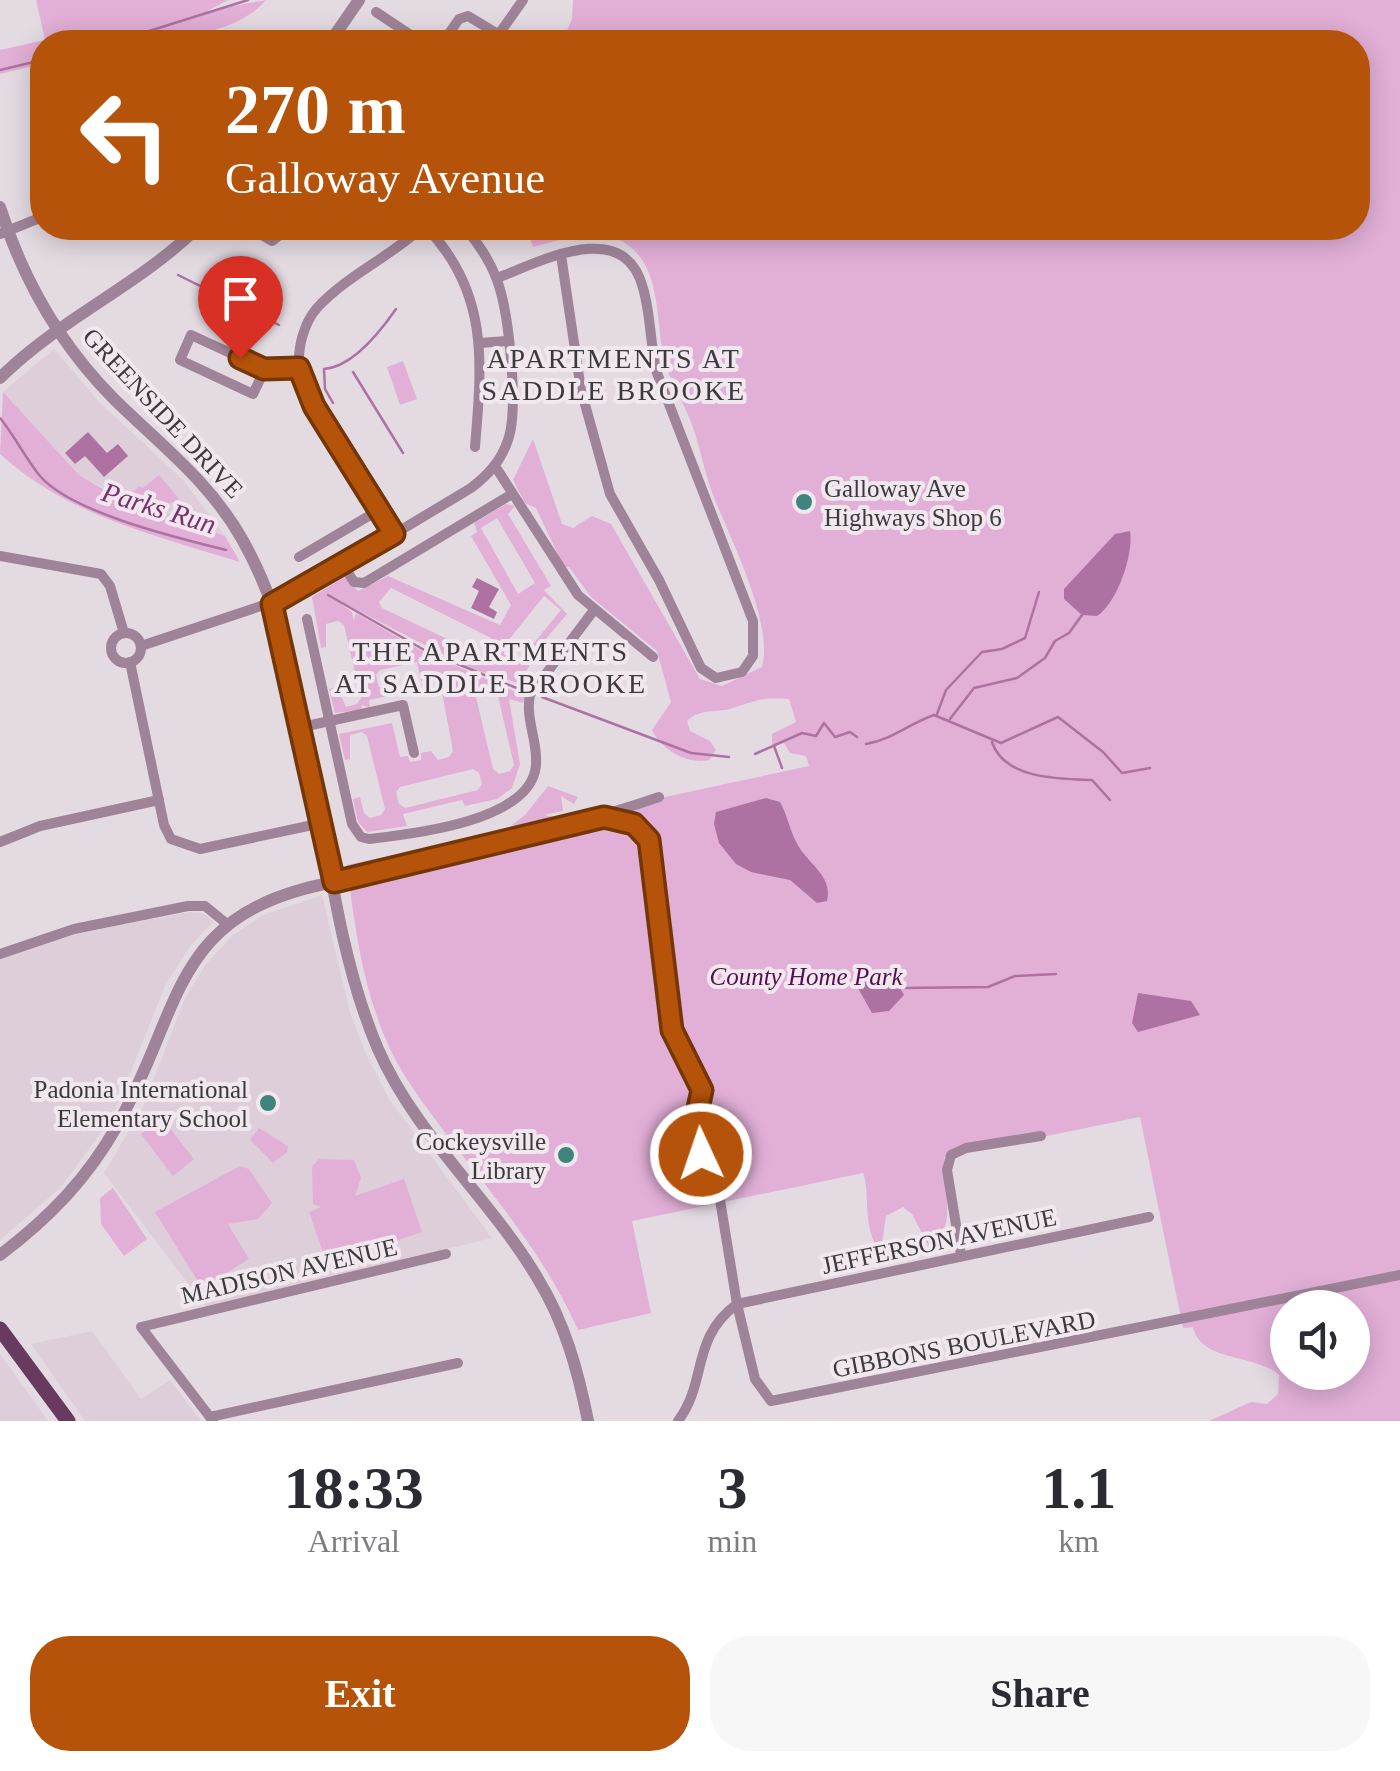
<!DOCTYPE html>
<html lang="en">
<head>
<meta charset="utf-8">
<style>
	body { margin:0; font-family:"Times New Roman",serif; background:#f7f7f7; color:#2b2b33; height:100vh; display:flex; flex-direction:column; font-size:38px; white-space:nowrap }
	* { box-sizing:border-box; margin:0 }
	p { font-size:32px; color:#7c7c81 }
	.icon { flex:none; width:55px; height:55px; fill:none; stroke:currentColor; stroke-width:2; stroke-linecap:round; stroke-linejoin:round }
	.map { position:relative; height:1421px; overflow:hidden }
	.sheet { display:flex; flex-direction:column; background:#fff; flex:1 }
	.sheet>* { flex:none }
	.banner { position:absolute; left:30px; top:30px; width:1340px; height:210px; border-radius:40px; box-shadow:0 5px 25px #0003; background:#b45309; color:#fff; overflow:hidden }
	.fabs { position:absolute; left:1270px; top:1290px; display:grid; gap:20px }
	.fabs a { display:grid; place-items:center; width:100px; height:100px; border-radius:50%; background:#fff; box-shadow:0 5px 25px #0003; font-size:50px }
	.pin { position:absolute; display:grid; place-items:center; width:85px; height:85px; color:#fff; margin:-102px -42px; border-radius:50% 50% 50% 0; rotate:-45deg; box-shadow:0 0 10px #0007 }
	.pin .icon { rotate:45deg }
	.me { position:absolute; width:110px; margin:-55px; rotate:357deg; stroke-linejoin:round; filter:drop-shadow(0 0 8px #0008) }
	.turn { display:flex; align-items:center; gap:35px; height:210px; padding:0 30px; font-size:45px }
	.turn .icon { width:130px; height:130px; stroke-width:2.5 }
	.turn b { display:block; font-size:70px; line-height:85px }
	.eta { display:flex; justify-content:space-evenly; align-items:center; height:170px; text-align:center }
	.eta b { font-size:60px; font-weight:600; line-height:70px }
	.cta { display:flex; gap:20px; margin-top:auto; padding:20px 30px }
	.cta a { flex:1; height:115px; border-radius:40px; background:#b45309; color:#fff; font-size:40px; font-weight:600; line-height:115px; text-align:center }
	.cta a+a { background:#f7f7f7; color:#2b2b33 }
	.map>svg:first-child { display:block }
	.built { fill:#deceda }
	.green { fill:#e2afd7; fill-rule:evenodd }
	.water { fill:#ad72a1 }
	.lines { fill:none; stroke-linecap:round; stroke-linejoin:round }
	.stream { stroke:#ad72a1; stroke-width:2.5 }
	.minor { stroke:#9f8499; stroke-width:10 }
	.tertiary { stroke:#9f8499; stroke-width:12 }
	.primary { stroke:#683a60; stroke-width:15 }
	.route-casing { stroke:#753606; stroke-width:25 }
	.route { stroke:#b45309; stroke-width:18 }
	.poi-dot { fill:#3e847b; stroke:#f1e8ef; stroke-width:4 }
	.labels { text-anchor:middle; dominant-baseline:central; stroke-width:8; stroke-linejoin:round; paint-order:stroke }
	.street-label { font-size:25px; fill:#3d3a3d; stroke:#f1e8ef }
	.poi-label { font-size:25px; fill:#3d3a3d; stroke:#f1e8ef; text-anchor:end }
	.park-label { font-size:25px; font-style:italic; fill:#580e4e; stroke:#f1e8ef }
	.neighbourhood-label { font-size:28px; letter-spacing:2.5px; fill:#3d3a3d; stroke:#f1e8ef }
	.water-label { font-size:28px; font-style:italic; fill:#79306d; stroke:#f1e8ef }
</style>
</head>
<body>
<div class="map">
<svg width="1400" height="1421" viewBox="0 0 1400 1421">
	<rect width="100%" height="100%" fill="#e4dbe2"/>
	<g class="built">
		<polygon points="54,349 99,402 183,480 225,536 157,516 79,475 3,392"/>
		<polygon points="322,895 350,1013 367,1056 389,1099 492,1238 206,1307 104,1173 143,1107 185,998 206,964 233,935 261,916"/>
		<polygon points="189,912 203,913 213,922 191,945 165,986 113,1116 61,1187 0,1240 0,959 75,934"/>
		<polygon points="92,1331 141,1399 170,1380 201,1421 85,1421 31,1344"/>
		<polygon points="0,1354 3,1358 48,1421 0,1421"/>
	</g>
	<g class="green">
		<path d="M36,0H228L207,11L266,0C225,50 103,42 42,42V64L0,74V50L45,40Z"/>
		<path d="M573,0H1400V1421H1209L1251,1402L1267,1404L1278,1394L1279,1375C1256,1354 1200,1362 1193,1327L1183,1328L1140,1117L944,1157C941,1185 961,1230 928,1245L912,1214L903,1207L886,1216L882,1243L874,1242C863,1216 870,1190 863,1173L632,1221L651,1313L578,1330C537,1237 466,1167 410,1084C367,1020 356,940 347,865L504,831L525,815L548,786L578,797L574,804L561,796L563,811L544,815L554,817L553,821L809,766L806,756L790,753L784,743L772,745V734L796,722L789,699C761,697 759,700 733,708C715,714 702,707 687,721L690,731L710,741L716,750L709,760C687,765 662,750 652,730L671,702L657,651L591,597L569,567H564L536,508L525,503L513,480L533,439L562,524L573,528L592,516L611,524L700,679L722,686L762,667C774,623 730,538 713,495C704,471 700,446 691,422C684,403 672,385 666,366C655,331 663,278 634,250C604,222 567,239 533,247L529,236L552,228H1358V42H562L572,19ZM1288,1308H1352V1372H1288Z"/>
		<polygon points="403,361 417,399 400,405 387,367"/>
		<path d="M3,392L79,475L120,499L126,501L139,486L143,488L159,475L179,499C169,506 155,505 145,499L136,506L225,536L240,562C153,535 69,516 0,454Z"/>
		<path d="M506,504L515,506L508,514L551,586L544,590L567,614L539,647L524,676L532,680L523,703L509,699L520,764L512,788L497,799L465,806L462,800L403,814L407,826L367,832L358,822L353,799L360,797L364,813L370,818L381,815L385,809L367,736L362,732L350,735V759L345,760L339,734L392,723L400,757L408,756L410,762L421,760V753L431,751L438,760L449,757L453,751L440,682L438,678L421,681L417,662L380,670L376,675L379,687H401L402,693L369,700L370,708L362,705L361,710L335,713L329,689L337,687L346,707L357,704L361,698L344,625L338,621L326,624V647L321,648L312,597L344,577L358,591L388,576L500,625L511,605L471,536L477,532L474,523ZM497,518L535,583L518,594L481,528ZM391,588L491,638L483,656L382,608L379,602ZM544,596L561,610L520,660L512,661L504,654L503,647ZM332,597L467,667L521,684L518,693L418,649L356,613L354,621L352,612ZM491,688L497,692L514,765L510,771L499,774L493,769L476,697L480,691ZM473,769L479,773L482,784L478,790L405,808L399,804L396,792L400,787Z"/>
		<polygon points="162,1118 194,1159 173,1176 141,1134"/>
		<polygon points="259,1128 288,1146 287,1152 273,1163 250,1140"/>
		<polygon points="319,1159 354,1160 361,1178 355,1196 404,1179 422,1232 327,1264 309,1212 321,1207 313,1204 312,1166"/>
		<polygon points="240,1166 249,1169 272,1203 258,1219 228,1224 249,1259 202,1288 155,1212"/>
		<polygon points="113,1188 147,1239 124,1256 101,1224 100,1198"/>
	</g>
	<g class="water">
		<polygon points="88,432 107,453 118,444 128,456 104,477 85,456 75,464 65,453"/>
		<path d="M1130,531C1134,554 1117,603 1097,616L1082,615L1064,599V589L1115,534Z"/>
		<polygon points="477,578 499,589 489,607 497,612 494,619 471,608 479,591 472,587"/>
		<path d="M766,798L780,802C788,816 790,833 799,847C810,865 833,877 827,901L817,903L790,880L751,872L736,864L719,843L714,824L716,812Z"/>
		<polygon points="864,979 896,981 904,995 889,1011 872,1013 855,983"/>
		<polygon points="1138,993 1191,1001 1200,1015 1138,1032 1132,1023"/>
	</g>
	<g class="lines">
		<g class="stream">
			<polyline points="114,42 248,0"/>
			<polyline points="0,70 42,60"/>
			<polyline points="178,275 279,325"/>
			<polyline points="353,372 403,453"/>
			<path d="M333,403L325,389L324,369C353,367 380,332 396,309"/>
			<path d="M0,418C15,436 25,458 40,476C72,513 178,538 226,550"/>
			<polyline points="328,595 426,651 519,689"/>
			<polyline points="542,697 691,753 729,757"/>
			<polyline points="937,714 946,690 982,652 1002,649 1025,638 1039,592"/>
			<polyline points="950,719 974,688 1017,678 1045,658 1055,641 1069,633 1082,615"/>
			<path d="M992,742C1004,779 1059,779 1092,780L1110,800"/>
			<path d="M866,744C894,739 906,725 934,715L1001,743L1058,717L1103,752L1122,773L1150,768"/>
			<polyline points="774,746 782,768"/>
			<polyline points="755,754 802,733 816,736 824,723 835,737 850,732 857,737"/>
			<polyline points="903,988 988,987 1015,976 1056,974"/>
		</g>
		<g class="minor">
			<polyline points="376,12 421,42"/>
			<polyline points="499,34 523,0"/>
			<polyline points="443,42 459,19 468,16 511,42"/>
			<polyline points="250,228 272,241 289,228"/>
			<polyline points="364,228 372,233"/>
			<path d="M427,228C489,293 482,363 475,447"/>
			<polyline points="0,234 42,217"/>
			<path d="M497,278C540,262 624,216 643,288C651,315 650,345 657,373L753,621V656L742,672L716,678L701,668L659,580L610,494L581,390L561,255"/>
			<polyline points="479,343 507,341"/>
			<polyline points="265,369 253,394 180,360 191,335 265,369 299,368"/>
			<polyline points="495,466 578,595 653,657"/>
			<path d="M394,534C371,498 302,405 299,366C298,346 304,323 317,308C346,276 390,257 421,228"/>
			<polyline points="0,556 101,574 110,586 124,633"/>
			<polyline points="299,557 379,510"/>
			<polyline points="343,565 354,582 364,583 512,494"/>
			<path d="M307,619L352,824L361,837L369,839C414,834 532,821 536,765C538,741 525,719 530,695L594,610"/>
			<circle cx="126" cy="648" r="15"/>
			<path d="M141,646L291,596L471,488C488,475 501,461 508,440C519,409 509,312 497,280C490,261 478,243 465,228"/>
			<polyline points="130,662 164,825 171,839 200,849 322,823"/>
			<polyline points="302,727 403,705 414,753"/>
			<path d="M604,817C625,822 643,825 651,847L672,1030L700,1081L697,1137L720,1200L737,1304L755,1379L771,1401L1400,1275"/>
			<polyline points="0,842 40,826 159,800"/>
			<path d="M334,882C442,849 553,834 659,797"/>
			<polyline points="0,954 74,929 188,906 205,906 227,924"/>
			<polyline points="961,1255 947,1170 951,1155 966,1148 1041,1136"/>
			<polyline points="210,1417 458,1363"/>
			<polyline points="213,1421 141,1327 446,1254"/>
			<path d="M678,1421C708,1381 690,1339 737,1304L1149,1217"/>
		</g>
		<g class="tertiary">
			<polyline points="330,42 359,0"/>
			<path d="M0,207C23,280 61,346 115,400C161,445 210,482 242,539C326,687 311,893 378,1049C416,1136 491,1199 538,1279C565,1323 578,1371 588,1421"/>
			<path d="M0,378C59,319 138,286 197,228"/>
			<path d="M0,1255C49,1218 88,1178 118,1124C185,1004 170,913 334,882"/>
		</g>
		<polyline class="primary" points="0,1329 68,1421"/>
	</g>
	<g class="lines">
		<defs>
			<polyline id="route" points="240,358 264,369 299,368 314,406 394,534 272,604 334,882 604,817 634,824 649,840 672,1030 702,1090 695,1122 701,1154"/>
		</defs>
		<use href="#route" class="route-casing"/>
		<use href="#route" class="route"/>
	</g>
	<g class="poi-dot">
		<circle cx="804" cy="502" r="10"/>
		<circle cx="268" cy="1103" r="10"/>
		<circle cx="566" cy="1155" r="10"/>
	</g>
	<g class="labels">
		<g class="street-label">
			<text transform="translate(163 413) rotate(47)">GREENSIDE DRIVE</text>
			<text transform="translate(939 1241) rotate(-12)">JEFFERSON AVENUE</text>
			<text transform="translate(289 1271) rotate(-13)">MADISON AVENUE</text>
			<text transform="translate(964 1344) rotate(-11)">GIBBONS BOULEVARD</text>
		</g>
		<g class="poi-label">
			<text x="824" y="488" text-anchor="start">Galloway Ave<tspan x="824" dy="29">Highways Shop 6</tspan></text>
			<text x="248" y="1089">Padonia International<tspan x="248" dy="29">Elementary School</tspan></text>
			<text x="546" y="1141">Cockeysville<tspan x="546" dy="29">Library</tspan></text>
		</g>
		<g class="park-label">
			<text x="806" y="976">County Home Park</text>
		</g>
		<g class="neighbourhood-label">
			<text x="614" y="358">APARTMENTS AT<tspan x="614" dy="32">SADDLE BROOKE</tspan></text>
			<text x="491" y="651">THE APARTMENTS<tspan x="491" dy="32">AT SADDLE BROOKE</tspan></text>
		</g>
		<g class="water-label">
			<text transform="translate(159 508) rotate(17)">Parks Run</text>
		</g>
	</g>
</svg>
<div class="fabs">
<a><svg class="icon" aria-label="sound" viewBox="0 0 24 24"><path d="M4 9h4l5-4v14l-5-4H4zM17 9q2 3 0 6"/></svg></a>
</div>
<div class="pin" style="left:240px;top:358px;background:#d93025"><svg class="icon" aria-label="arrive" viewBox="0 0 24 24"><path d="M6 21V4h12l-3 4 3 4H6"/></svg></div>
<svg class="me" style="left:701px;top:1154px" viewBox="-20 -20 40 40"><circle r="17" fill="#b45309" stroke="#fff" stroke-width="3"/><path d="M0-11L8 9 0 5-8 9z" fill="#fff"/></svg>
<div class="banner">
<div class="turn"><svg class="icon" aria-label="left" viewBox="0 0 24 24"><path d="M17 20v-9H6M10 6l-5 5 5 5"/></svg><div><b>270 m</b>Galloway Avenue</div></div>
</div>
</div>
<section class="sheet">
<div class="eta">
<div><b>18:33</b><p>Arrival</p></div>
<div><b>3</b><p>min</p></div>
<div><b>1.1</b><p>km</p></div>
</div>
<div class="cta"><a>Exit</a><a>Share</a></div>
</section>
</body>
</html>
